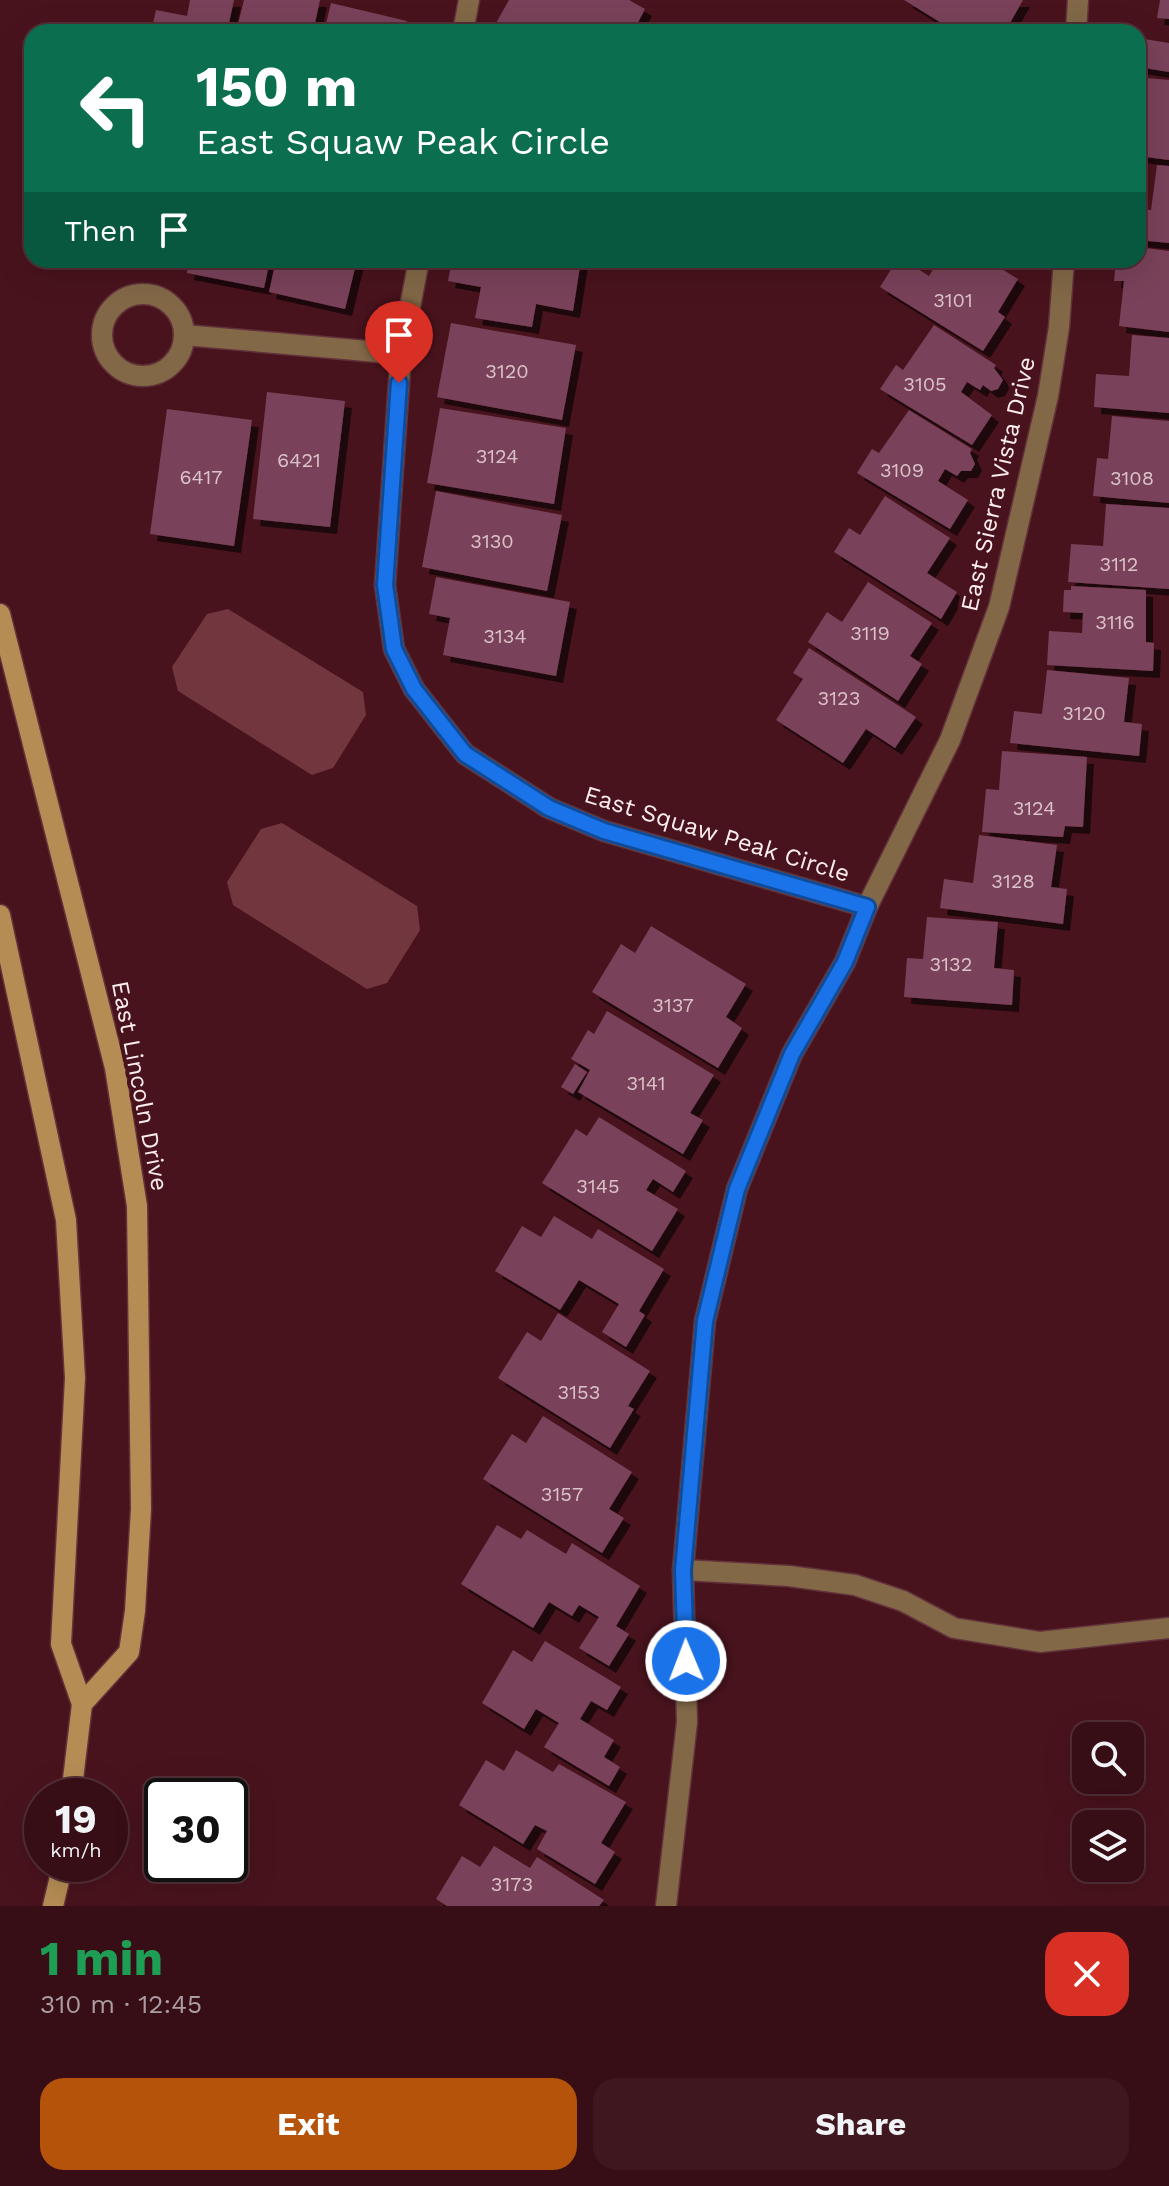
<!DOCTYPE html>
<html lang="en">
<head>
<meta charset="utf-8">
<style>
	body { margin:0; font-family:"Work Sans",sans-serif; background:#3e171f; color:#f1f3f6; height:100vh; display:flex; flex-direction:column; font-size:30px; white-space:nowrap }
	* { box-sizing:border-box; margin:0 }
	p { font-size:26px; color:#aa9ca1 }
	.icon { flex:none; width:44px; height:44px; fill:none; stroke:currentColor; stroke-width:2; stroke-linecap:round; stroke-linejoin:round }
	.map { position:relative; height:1906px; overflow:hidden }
	.panel { display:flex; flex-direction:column; background:#370e16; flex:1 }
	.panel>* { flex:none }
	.hud { position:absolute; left:24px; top:24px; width:1122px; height:244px; border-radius:24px; box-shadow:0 8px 32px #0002,0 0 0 2px #512e35; background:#0b6e4f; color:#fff; overflow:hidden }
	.controls { position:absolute; left:1072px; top:1722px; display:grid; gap:16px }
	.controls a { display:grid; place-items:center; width:72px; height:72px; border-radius:16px; background:#370e16; box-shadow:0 8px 32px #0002,0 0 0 2px #512e35; font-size:40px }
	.speed { position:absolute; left:24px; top:1778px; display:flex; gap:16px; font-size:40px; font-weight:700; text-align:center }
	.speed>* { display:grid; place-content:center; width:104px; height:104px; border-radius:50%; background:#370e16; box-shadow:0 8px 32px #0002,0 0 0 2px #512e35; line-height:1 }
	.speed small { font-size:20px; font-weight:400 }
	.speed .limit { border:4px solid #111; border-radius:12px; background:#fff; color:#111 }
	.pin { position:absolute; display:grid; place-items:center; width:68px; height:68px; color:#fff; margin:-82px -34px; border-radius:50% 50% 50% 0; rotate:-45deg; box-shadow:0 0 8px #0007 }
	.pin .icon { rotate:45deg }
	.me { position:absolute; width:88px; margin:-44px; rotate:359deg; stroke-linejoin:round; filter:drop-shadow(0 0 6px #0008) }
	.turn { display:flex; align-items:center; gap:28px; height:168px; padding:0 40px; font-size:36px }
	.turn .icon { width:104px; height:104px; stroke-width:2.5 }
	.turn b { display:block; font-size:56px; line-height:68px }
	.then { display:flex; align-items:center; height:76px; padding:0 40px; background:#0003; gap:16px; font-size:30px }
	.round { display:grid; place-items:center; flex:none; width:84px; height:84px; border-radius:24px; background:#3e171f }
	.overview { display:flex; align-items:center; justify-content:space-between; height:136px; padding:0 40px }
	h1 { font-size:48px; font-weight:700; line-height:60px; color:#1e9e55 }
	.primary-button { display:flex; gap:16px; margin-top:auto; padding:16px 40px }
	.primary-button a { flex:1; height:92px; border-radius:24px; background:#b45309; color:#fff; font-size:32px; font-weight:700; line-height:92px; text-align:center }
	.primary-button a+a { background:#3e171f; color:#f1f3f6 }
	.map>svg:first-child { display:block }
	.green { fill:#72363e }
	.building { fill:#79425a; filter:url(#shadow) }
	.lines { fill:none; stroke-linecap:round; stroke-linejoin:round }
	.street-casing { stroke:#62323a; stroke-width:23 }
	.secondary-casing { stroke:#62323a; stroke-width:23 }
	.street { stroke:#826847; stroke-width:20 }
	.secondary { stroke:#b58c54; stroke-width:20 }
	.route-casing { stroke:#114b97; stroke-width:20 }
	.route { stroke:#1a73e8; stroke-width:14 }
	.labels { text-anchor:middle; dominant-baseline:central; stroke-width:8; stroke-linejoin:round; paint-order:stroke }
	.number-label { font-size:20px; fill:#dbc2c9 }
	.street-label { font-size:24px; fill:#fcedee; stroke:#49131d }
</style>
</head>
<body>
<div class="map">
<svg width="1169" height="1906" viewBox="0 0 1169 1906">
	<defs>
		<filter id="shadow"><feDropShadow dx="7" dy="7" stdDeviation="0" flood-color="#0009"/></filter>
	</defs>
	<rect width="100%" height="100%" fill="#49131d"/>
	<g class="green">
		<polygon points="228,609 363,692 366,715 333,768 312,775 178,691 172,667 207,614"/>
		<polygon points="282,823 417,906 420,930 387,983 367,989 233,905 227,882 261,829"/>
	</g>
	<g class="building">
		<polygon points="190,0 234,0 227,32 151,32 156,10 187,16"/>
		<polygon points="244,0 320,0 313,32 236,32"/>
		<polygon points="509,0 629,0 645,9 633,32 491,32"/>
		<polygon points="904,0 1023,0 1010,23 1024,32 956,32"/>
		<polygon points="1160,0 1169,0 1169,19 1157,18"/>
		<polygon points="331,3 407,21 404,32 324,32"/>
		<polygon points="1138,38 1169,43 1169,72 1138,67"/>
		<polygon points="1147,78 1169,80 1169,160 1138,156 1138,118 1142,119"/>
		<polygon points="1157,165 1169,166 1169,243 1138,240 1138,209 1151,210"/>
		<polygon points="1138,247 1169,251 1169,332 1119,326 1124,281 1114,281 1116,260 1138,260"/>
		<polygon points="189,260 270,260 264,288 187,273"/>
		<polygon points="276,260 357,260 345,309 269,292"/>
		<polygon points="452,260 581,260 573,311 536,304 532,327 475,318 481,287 448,281"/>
		<polygon points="897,260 904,260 929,276 939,260 987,260 1018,279 998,312 1005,317 983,351 880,287"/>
		<polygon points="451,323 576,345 562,420 437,397"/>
		<polygon points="934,325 996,365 994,368 1003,380 998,389 991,391 983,385 980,390 967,382 961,392 992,415 972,445 880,389 896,365 903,370"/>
		<polygon points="1132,335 1169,338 1169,413 1094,407 1096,374 1129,376"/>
		<polygon points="267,392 345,401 330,527 253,519"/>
		<polygon points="440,408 566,428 554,504 427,483"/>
		<polygon points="167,409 252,420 234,546 150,534"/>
		<polygon points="909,410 972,449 970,453 975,464 971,471 961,471 957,476 945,469 938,481 968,500 950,529 857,473 872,449 879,453"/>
		<polygon points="1112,416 1169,421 1169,503 1093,496 1097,458 1108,459"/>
		<polygon points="436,491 562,515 547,591 422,567"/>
		<polygon points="885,496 950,538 927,573 957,592 941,619 834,552 849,528 860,535"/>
		<polygon points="1106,504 1169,508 1169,589 1068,582 1071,544 1103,546"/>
		<polygon points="436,577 570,602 556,676 443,655 450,618 429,614"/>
		<polygon points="868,582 932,623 910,656 922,664 898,701 808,642 827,612 842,622"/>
		<polygon points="1071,586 1146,590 1146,642 1154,643 1153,671 1047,665 1049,631 1082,633 1083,613 1063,612 1064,590 1071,590"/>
		<polygon points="809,648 916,717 895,748 866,729 843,763 776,720 803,679 793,673"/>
		<polygon points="1047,670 1129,678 1124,722 1142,724 1139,756 1010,743 1014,711 1042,714"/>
		<polygon points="1002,751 1087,757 1083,827 1065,826 1063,837 982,832 986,789 999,790"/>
		<polygon points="979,835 1057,845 1051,887 1067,889 1063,924 940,908 944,879 973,883"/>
		<polygon points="927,917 998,922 994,968 1014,970 1012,1005 904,997 907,958 923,959"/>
		<polygon points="651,926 746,984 726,1017 742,1028 718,1068 592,992 621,944 635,953"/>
		<polygon points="607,1011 714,1075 690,1113 703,1120 683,1154 578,1092 590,1070 571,1059 588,1030 594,1034"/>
		<polygon points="575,1064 587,1072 573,1094 561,1087"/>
		<polygon points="599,1117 686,1171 673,1192 653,1179 646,1190 678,1209 652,1251 542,1183 576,1129 587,1136"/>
		<polygon points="554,1216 592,1239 598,1229 664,1269 639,1311 645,1315 626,1347 602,1332 619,1304 579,1280 560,1310 495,1271 522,1226 541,1237"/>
		<polygon points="558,1313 650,1371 628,1406 634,1409 610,1448 498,1378 527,1332 541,1341"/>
		<polygon points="543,1416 632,1472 609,1509 624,1518 602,1553 483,1479 512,1434 526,1443"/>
		<polygon points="497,1525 521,1539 527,1530 566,1554 572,1543 640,1586 616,1626 629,1634 609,1666 579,1648 599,1617 579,1605 572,1616 549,1602 533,1628 461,1584"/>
		<polygon points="545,1641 621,1687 607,1710 591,1701 580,1719 614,1740 604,1757 620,1767 609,1786 544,1747 559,1723 536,1709 524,1729 482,1703 513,1650 532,1662"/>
		<polygon points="516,1750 553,1772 559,1764 626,1802 601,1843 615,1852 595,1884 537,1849 547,1831 535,1825 523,1844 459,1805 486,1760 504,1771"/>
		<polygon points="494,1846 530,1868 537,1857 604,1900 599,1906 447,1906 436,1899 462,1856 480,1867"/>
	</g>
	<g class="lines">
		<defs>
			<g id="street">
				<polyline points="463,32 469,0"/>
				<polyline points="1076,32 1078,0"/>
				<polyline points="419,260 401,354 385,585 394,649 414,689 465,754 549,808 604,831 867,907"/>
				<circle cx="143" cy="335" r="41"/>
				<polyline points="184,335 401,354"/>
				<polyline points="683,1570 789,1576 855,1585 903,1601 954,1628 1040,1642 1169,1628"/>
				<polyline points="666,1906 687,1722 683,1570 705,1321 737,1189 792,1054 845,962 867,907 950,740 999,607 1048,396 1059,327 1064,260"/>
			</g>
			<g id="secondary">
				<polyline points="0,614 115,1068 137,1206 141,1509 135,1611 129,1652 82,1704"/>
				<polyline points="0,915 66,1220 75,1378 61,1644 82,1704 71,1796"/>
				<polyline points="53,1906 63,1864"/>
			</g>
		</defs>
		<use href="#street" class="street-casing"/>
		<use href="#secondary" class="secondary-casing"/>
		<use href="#street" class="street"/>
		<use href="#secondary" class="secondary"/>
	</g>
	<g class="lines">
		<defs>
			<polyline id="route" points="399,383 385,585 394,649 414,689 465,754 549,808 604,831 867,907 845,962 792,1054 737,1189 705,1321 683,1570 686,1661"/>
		</defs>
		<use href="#route" class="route-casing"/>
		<use href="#route" class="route"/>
	</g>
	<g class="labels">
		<g class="number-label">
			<text x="953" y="300">3101</text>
			<text x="507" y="371">3120</text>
			<text x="925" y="384">3105</text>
			<text x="497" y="456">3124</text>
			<text x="299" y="460">6421</text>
			<text x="902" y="470">3109</text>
			<text x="201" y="477">6417</text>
			<text x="1132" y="478">3108</text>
			<text x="492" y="541">3130</text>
			<text x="1119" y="564">3112</text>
			<text x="1115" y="622">3116</text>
			<text x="870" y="633">3119</text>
			<text x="505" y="636">3134</text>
			<text x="839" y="698">3123</text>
			<text x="1084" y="713">3120</text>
			<text x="1034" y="808">3124</text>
			<text x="1013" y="881">3128</text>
			<text x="951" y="964">3132</text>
			<text x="673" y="1005">3137</text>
			<text x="646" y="1083">3141</text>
			<text x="598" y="1186">3145</text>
			<text x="579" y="1392">3153</text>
			<text x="562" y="1494">3157</text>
			<text x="512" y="1884">3173</text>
		</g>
		<g class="street-label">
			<text transform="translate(998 484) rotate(-77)">East Sierra Vista Drive</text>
			<text transform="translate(717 834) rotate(17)">East Squaw Peak Circle</text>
			<text transform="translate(140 1086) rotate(79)">East Lincoln Drive</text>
		</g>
	</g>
</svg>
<div class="controls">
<a><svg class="icon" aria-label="search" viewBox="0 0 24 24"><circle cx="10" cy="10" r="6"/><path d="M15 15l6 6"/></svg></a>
<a><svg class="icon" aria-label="layers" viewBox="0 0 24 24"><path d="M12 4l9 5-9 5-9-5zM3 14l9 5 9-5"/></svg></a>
</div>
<div class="speed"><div>19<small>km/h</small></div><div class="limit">30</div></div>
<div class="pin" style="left:399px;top:383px;background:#d93025"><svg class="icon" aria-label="arrive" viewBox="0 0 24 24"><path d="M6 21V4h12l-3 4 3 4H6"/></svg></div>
<svg class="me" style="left:686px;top:1661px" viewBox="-20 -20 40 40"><circle r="17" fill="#1a73e8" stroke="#fff" stroke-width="3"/><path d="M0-11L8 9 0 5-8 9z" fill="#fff"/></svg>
<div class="hud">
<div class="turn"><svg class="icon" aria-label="left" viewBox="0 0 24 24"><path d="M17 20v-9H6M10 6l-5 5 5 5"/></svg><div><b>150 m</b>East Squaw Peak Circle</div></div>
<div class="then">Then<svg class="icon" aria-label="arrive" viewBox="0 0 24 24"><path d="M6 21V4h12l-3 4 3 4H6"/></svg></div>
</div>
</div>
<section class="panel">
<div class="overview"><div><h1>1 min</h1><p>310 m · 12:45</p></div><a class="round" style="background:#d93025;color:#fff"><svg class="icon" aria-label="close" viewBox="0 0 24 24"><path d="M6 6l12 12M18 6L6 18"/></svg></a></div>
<div class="primary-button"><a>Exit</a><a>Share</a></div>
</section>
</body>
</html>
